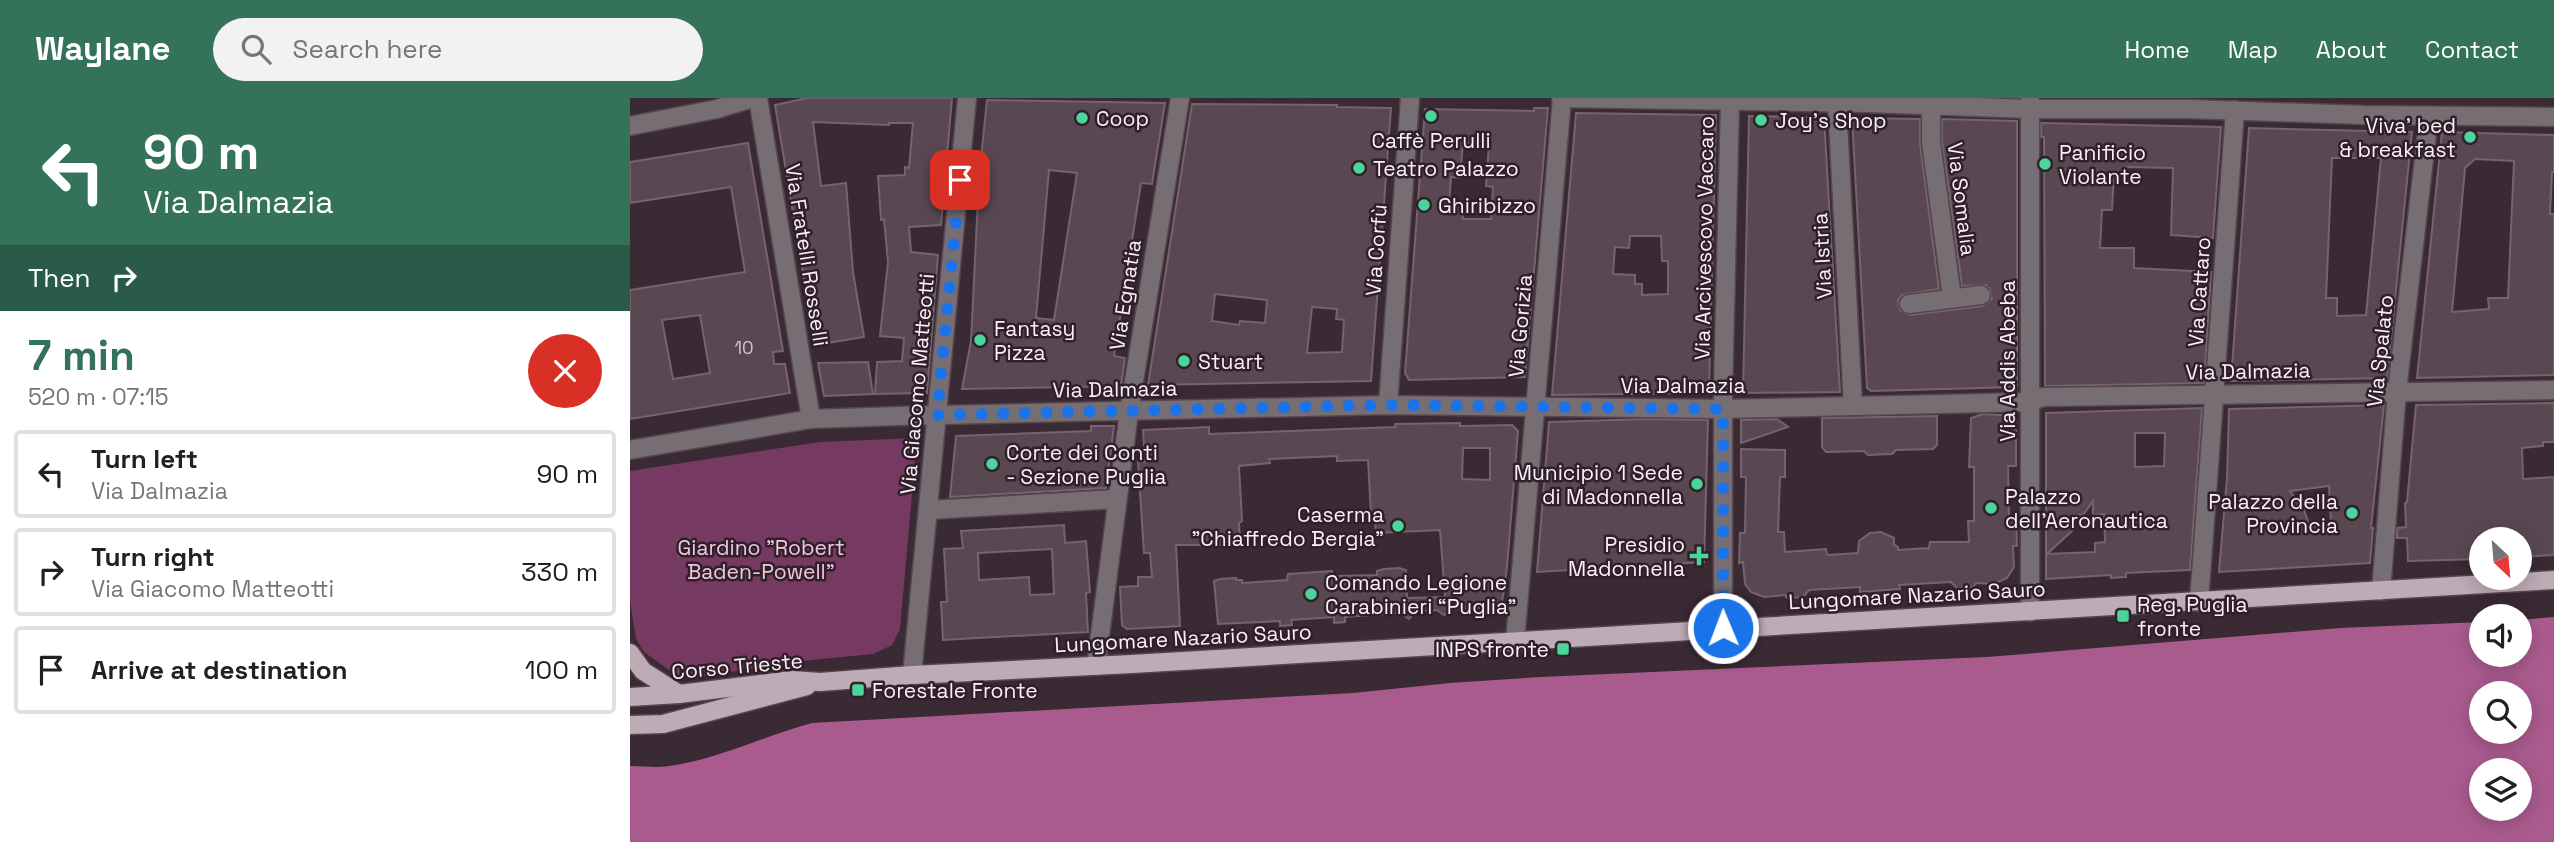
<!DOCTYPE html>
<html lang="en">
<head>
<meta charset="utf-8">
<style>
	body { margin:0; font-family:"Space Grotesk",sans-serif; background:#f2f2f2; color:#202124; height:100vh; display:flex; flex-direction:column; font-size:26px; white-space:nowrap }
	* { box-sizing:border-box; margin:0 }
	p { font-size:23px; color:#757577 }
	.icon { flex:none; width:38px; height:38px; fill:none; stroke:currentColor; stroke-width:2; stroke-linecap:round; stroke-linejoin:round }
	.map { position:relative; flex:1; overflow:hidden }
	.details { display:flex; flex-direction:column; background:#fff; width:630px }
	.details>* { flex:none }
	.guide { background:#34725a; color:#fff; overflow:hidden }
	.needle { width:46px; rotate:154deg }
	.buttons { position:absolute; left:1839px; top:429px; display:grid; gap:14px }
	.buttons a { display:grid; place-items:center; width:63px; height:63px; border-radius:50%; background:#fff; box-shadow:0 4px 18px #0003; font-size:35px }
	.pin { position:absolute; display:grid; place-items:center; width:60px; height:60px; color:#fff; margin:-30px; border-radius:14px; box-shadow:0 4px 10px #0006 }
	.me { position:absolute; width:77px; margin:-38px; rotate:359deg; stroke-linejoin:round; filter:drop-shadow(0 0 5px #0008) }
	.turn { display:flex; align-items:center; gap:24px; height:147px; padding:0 28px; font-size:32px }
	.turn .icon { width:91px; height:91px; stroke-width:2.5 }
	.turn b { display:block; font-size:49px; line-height:60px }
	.then { display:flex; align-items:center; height:66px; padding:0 28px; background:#0003; gap:14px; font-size:26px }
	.round { display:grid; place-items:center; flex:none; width:74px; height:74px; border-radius:37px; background:#f2f2f2 }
	.summary { display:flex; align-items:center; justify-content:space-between; height:119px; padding:0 28px }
	h1 { font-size:42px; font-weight:700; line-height:52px; color:#34725a }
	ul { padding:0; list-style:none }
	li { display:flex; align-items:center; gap:21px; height:88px; margin:0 14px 10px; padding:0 14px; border:4px solid #e0e0e0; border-radius:7px }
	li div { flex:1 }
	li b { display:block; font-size:26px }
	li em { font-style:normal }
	header { display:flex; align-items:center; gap:42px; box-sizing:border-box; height:98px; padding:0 35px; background:#34725a; color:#fff }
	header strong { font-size:33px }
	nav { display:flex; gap:38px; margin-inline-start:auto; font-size:24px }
	.search { width:490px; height:63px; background:#f2f2f2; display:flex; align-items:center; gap:18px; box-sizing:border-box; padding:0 24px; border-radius:38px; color:#757577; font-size:26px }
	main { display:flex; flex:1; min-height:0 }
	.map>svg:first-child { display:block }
	.green { fill:#763961 }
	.water { fill:#aa5b8e; fill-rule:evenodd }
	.building { fill:#594852; stroke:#76636e; stroke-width:2; fill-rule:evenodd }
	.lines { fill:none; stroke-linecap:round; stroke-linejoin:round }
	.minor-casing { stroke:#55464e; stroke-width:21 }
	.major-casing { stroke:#55464e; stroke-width:21 }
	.minor { stroke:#766e73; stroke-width:18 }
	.major { stroke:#bdacb6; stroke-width:18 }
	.route { stroke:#1a73e8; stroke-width:12; stroke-dasharray:0 21.6 }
	.poi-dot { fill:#4cd49b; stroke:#2f2029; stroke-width:2.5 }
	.labels { text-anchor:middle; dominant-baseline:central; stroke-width:5; stroke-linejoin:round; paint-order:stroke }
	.number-label { font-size:18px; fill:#d2c6cd }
	.poi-label { font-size:21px; fill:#fbf0f6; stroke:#2f2029; text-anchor:start }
	.street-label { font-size:21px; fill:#fbf0f6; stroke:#2f2029 }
	.park-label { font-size:21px; fill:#f2c6e0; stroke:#2f2029 }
</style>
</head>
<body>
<header>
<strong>Waylane</strong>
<div class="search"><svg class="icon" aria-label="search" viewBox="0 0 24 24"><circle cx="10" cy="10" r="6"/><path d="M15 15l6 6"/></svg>Search here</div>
<nav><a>Home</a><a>Map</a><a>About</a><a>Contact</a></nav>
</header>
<main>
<section class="details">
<div class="guide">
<div class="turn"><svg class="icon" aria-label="left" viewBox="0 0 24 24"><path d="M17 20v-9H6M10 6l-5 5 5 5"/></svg><div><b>90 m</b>Via Dalmazia</div></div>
<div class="then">Then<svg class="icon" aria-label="right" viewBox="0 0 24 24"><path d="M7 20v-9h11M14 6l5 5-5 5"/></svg></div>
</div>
<div class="summary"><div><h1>7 min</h1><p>520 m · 07:15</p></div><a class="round" style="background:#d93025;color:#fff"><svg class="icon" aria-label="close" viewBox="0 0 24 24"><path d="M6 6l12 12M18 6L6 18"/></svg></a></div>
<ul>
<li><svg class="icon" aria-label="left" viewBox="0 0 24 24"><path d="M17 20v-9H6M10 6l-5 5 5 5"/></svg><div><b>Turn left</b><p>Via Dalmazia</p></div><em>90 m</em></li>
<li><svg class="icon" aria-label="right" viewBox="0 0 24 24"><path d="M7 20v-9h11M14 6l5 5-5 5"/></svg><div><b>Turn right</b><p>Via Giacomo Matteotti</p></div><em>330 m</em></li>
<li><svg class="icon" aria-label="arrive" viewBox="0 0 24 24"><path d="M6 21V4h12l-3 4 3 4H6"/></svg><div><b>Arrive at destination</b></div><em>100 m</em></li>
</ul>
</section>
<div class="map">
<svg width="1924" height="744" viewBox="0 0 1924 744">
	<rect width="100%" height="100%" fill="#3a2a33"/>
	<polygon class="green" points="287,340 270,531 262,547 243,556 181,562 59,580 46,577 14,554 6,541 0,503 0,373 190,344"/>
	<path class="water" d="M1924,519V744H0V668C13,668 26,670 39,668C86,662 136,637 182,625L723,595L820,585L911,579L1357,559L1711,530L1851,524L1852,556H1890V522ZM1852,595H1890V634H1852ZM1852,672H1890V710H1852Z"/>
	<g class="building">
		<polygon points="177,0 322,0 311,127 279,129 281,154 308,157 297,295 245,296 247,264 272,263 274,240 250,238 258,164 254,121 251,122 248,78 275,77 275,69 279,70 283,25 259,25 259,27 183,24 191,88 216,85 223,174 234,239 185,247 145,7"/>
		<path d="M357,2L535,5L522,86L511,85L484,258L495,260L491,288L332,291L341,243L349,80ZM419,72L447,75L424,222L406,220Z"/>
		<path d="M562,6L707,7V9L761,10L741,283L518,287ZM585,196L637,202L635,225L610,223L609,227L582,223ZM682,209L707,211L706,221L714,222L712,254L677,255Z"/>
		<path d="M904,10H918L895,279L779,282L775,275L795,11L904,13ZM833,45L859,47L856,88L863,89L861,121H833L832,107L819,106L821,79L830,80Z"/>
		<path d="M946,15L1086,17L1079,295L922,297ZM1000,138H1031L1032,163H1038V196L1012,197V186H1005V177L983,176L985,149L999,150Z"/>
		<polygon points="1119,18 1194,19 1210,294 1113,295"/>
		<polygon points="1222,20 1290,21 1290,46 1309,191 1272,197 1268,202 1270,212 1280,217 1352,208 1362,201 1360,191 1356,187 1332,188 1312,43 1312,21 1387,23 1387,289 1241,293 1237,290"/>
		<polygon points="1411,25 1591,29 1583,140 1541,137 1543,70 1496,69 1496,75 1484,74 1482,112 1472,112 1470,150 1504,150 1504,170 1581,174 1574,285 1415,288 1414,39 1411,39"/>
		<path d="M1619,30L1782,34L1757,280L1601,283ZM1702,60H1751L1736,217L1707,218V200H1696Z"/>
		<path d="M1812,34L1924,37V74H1922L1920,116H1924V277L1787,280ZM1845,61L1884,63L1878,200H1858L1859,211L1822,214L1835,70Z"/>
		<path d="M118,45L153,253L143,254L144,266H155L160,295L0,321V192L115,174L101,89L0,105V64ZM70,217L80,275L43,281L32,222Z"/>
		<polygon points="238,264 243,296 194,298 188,265"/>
		<polygon points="1924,305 1924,344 1913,344 1913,348 1892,350 1893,381 1924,379 1924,457 1890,459 1890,441 1852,441 1852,461 1778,463 1777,440 1767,440 1767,430 1776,429 1775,405 1777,404 1786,307"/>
		<path d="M1754,307L1741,430H1743L1740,465L1589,474L1597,380L1599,311ZM1699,388L1701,424L1679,426L1674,412L1660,393Z"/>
		<path d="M1572,310L1560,472L1496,475V479L1481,480V477L1416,481V315ZM1505,335H1535L1534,368L1505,369ZM1463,403V417L1474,416L1475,444L1465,445V454L1417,456L1443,432L1445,417H1453Z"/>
		<polygon points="1353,316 1386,318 1386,368 1378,368 1379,418 1386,419 1387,448 1383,448 1384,469 1377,480 1364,486 1346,485 1343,489 1327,490 1321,484 1269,487 1270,491 1230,494 1230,489 1179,492 1173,499 1157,500 1155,497 1134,499 1121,494 1115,486 1113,464 1109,465 1110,435 1115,435 1116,379 1111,379 1111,351 1155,352 1155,379 1150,379 1148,434 1154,434 1155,454 1196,451 1197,457 1228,455 1229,443 1240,435 1251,434 1264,440 1264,447 1268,449 1268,452 1299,450 1300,444 1339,444 1338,423 1344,423 1344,369 1339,369 1341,320"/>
		<polygon points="1307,318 1307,347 1303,351 1266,352 1262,356 1238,357 1234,353 1196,354 1192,349 1192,320"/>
		<polygon points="1020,321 1078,322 1074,464 907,474 919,324"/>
		<polygon points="1147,321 1158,329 1111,345 1111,322"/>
		<path d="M830,325V328L882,327L888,333L877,469L872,505L868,509L823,511L814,517L807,512L785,514L779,521L770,515L715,519V524L704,525V519L661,522L662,527L650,528V523L588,526L584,483L590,481L606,480V482H612V485L657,482L658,476L702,473L703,478L747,477V473L754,471L769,470L776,472L777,500L815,499L810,432L746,435L745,424L741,416L738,362L707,363V358L639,361L640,365L609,368L612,423L609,425L610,444L589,447H546L550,528L497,531L492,527L490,489L508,488V479H522L520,455H514L508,364H515L513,332L579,329V336L765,329V326ZM833,350H860V382L832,381Z"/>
		<polygon points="461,328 484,328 476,390 320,399 326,338 461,333"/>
		<path d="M434,427L435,445L456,443L460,494L456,495L458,534L313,542L311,504H317L314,451L333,450L331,433ZM422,451L424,496L400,497L399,479L349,482L348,455Z"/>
		<polygon points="61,441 62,456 49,458 48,442"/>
	</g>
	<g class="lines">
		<defs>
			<g id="minor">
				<polyline points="128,0 181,321"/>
				<polyline points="931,0 1237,5 1400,11 1560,11 1733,17 1924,19"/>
				<polyline points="1400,0 1400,514"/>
				<polyline points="1207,5 1223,308"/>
				<polyline points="1301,7 1301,44 1322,200"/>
				<polyline points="0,28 87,11 123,0"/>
				<polyline points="1279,206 1351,197"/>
				<polyline points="758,307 780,0"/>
				<polyline points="0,352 181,321 268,318 758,307 1093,311 1399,304 1413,299 1924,292"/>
				<polyline points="298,412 487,401"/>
				<polyline points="1751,493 1767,293 1799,18"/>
				<polyline points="1569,504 1605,12"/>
				<polyline points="1093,530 1093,294 1100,3"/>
				<polyline points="885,543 932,0"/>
				<polyline points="466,568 499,314 550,0"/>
				<polyline points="282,577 337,0"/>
			</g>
			<g id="major">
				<polyline points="0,555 13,573 49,596"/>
				<polyline points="0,599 49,596 162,582 190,584 282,577 502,566 1924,482"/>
				<polyline points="0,627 33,626 177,588"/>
			</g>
		</defs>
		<use href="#minor" class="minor-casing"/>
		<use href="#major" class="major-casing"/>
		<use href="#minor" class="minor"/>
		<use href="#major" class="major"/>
	</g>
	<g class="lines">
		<polyline class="route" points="330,82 307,317 758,307 1093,311 1093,530"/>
	</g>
	<g class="poi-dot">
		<circle cx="801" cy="18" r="7"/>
		<circle cx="452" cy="20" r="7"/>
		<circle cx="1131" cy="22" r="7"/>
		<circle cx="1840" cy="39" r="7"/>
		<circle cx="1415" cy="66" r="7"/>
		<circle cx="729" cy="70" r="7"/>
		<circle cx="794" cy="107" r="7"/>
		<circle cx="350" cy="242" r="7"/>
		<circle cx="554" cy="263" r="7"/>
		<circle cx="362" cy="366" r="7"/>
		<circle cx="1067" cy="386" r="7"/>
		<circle cx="1361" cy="410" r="7"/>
		<circle cx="1722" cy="415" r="7"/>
		<circle cx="768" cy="428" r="7"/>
		<path d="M1065.5 447.5h7v7h7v7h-7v7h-7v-7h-7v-7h7z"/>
		<circle cx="681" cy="496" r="7"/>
		<rect x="1486" y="511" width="14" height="14" rx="3.5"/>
		<rect x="926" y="544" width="14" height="14" rx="3.5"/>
		<rect x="221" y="585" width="14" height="14" rx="3.5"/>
	</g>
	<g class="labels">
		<g class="number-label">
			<text x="114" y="249">10</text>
		</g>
		<g class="poi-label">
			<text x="466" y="20">Coop</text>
			<text x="1145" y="22">Joy's Shop</text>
			<text x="1826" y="27" text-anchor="end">Viva' bed<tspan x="1826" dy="24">&amp; breakfast</tspan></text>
			<text x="801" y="42" text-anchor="middle">Caffè Perulli</text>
			<text x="1429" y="54">Panificio<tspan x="1429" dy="24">Violante</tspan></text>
			<text x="743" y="70">Teatro Palazzo</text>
			<text x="808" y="107">Ghiribizzo</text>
			<text x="364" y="230">Fantasy<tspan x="364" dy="24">Pizza</tspan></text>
			<text x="568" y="263">Stuart</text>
			<text x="376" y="354">Corte dei Conti<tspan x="376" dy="24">- Sezione Puglia</tspan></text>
			<text x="1053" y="374" text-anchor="end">Municipio 1 Sede<tspan x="1053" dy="24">di Madonnella</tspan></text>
			<text x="1375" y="398">Palazzo<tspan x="1375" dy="24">dell'Aeronautica</tspan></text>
			<text x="1708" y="403" text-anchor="end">Palazzo della<tspan x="1708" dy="24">Provincia</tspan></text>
			<text x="754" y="416" text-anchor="end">Caserma<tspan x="754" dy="24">"Chiaffredo Bergia"</tspan></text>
			<text x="1055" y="446" text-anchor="end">Presidio<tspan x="1055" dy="24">Madonnella</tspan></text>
			<text x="695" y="484">Comando Legione<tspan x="695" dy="24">Carabinieri “Puglia”</tspan></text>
			<text x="1507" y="506">Reg. Puglia<tspan x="1507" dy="24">fronte</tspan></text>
			<text x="919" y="551" text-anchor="end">INPS fronte</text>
			<text x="242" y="592">Forestale Fronte</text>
		</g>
		<g class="street-label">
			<text transform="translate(1332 101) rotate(83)">Via Somalia</text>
			<text transform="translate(1074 140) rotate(-89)">Via Arcivescovo Vaccaro</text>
			<text transform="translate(746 152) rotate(-86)">Via Corfù</text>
			<text transform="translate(177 157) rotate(81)">Via Fratelli Rosselli</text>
			<text transform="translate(1192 158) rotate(-93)">Via Istria</text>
			<text transform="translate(1569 194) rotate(-86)">Via Cattaro</text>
			<text transform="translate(495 197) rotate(-81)">Via Egnatia</text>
			<text transform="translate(890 228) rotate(-85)">Via Gorizia</text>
			<text transform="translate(1750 253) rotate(-84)">Via Spalato</text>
			<text transform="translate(1377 263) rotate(-90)">Via Addis Abeba</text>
			<text transform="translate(1618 273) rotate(-1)">Via Dalmazia</text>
			<text transform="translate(287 286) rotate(-85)">Via Giacomo Matteotti</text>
			<text x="1053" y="287">Via Dalmazia</text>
			<text transform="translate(485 291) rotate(-1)">Via Dalmazia</text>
			<text transform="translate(1287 497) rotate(-3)">Lungomare Nazario Sauro</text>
			<text transform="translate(553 540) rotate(-3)">Lungomare Nazario Sauro</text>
			<text transform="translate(107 568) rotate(-5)">Corso Trieste</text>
		</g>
		<g class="park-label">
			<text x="131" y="449">Giardino "Robert<tspan x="131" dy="24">Baden-Powell"</tspan></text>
		</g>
	</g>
</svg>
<div class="buttons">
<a><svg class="needle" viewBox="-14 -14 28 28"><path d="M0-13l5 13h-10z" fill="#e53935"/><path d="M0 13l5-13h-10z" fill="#757577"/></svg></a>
<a><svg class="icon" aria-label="sound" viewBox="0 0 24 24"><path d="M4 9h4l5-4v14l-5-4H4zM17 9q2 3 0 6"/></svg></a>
<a><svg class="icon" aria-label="search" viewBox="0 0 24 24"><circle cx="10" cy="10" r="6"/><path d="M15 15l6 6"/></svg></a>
<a><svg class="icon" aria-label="layers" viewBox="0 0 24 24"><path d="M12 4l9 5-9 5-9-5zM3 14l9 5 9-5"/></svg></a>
</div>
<div class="pin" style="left:330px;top:82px;background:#d93025"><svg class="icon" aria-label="arrive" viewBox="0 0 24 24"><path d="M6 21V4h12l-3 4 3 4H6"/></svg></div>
<svg class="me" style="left:1093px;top:530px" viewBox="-20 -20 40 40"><circle r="17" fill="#1a73e8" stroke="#fff" stroke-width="3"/><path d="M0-11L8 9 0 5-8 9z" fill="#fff"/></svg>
</div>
</main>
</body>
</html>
